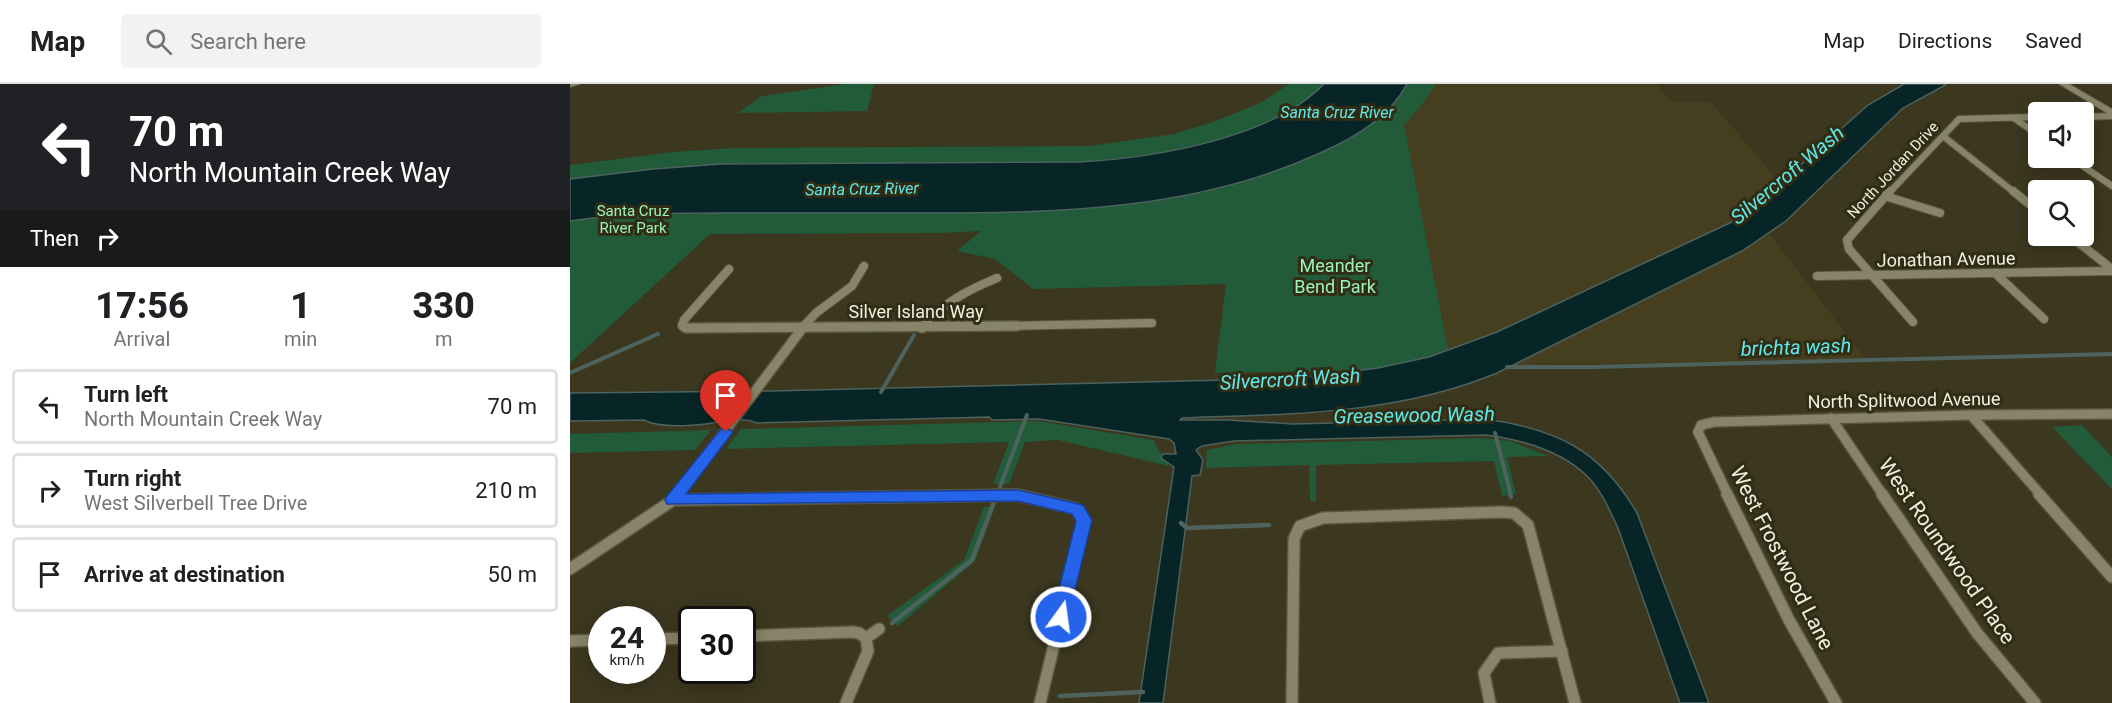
<!DOCTYPE html>
<html lang="en">
<head>
<meta charset="utf-8">
<style>
	body { margin:0; font-family:Roboto,sans-serif; background:#f2f2f2; color:#202124; height:100vh; display:flex; flex-direction:column; font-size:22px; white-space:nowrap }
	* { box-sizing:border-box; margin:0 }
	p { font-size:20px; color:#757577 }
	.icon { flex:none; width:33px; height:33px; fill:none; stroke:currentColor; stroke-width:2; stroke-linecap:round; stroke-linejoin:round }
	.map { position:relative; flex:1; overflow:hidden }
	.details { display:flex; flex-direction:column; background:#fff; width:570px }
	.details>* { flex:none }
	.guide { background:#202124; color:#fff; overflow:hidden }
	.tools { position:absolute; left:1458px; top:18px; display:grid; gap:12px }
	.tools a { display:grid; place-items:center; width:66px; height:66px; border-radius:6px; background:#fff; box-shadow:0 3px 15px #0003; font-size:30px }
	.speed { position:absolute; left:18px; top:522px; display:flex; gap:12px; font-size:30px; font-weight:700; text-align:center }
	.speed>* { display:grid; place-content:center; width:78px; height:78px; border-radius:50%; background:#fff; box-shadow:0 3px 15px #0003; line-height:1 }
	.speed small { font-size:15px; font-weight:400 }
	.speed .limit { border:3px solid #111; border-radius:9px; background:#fff; color:#111 }
	.pin { position:absolute; display:grid; place-items:center; width:51px; height:51px; color:#fff; margin:-62px -26px; border-radius:50% 50% 50% 0; rotate:-45deg; box-shadow:0 0 6px #0007 }
	.pin .icon { rotate:45deg }
	.me { position:absolute; width:66px; margin:-33px; rotate:14deg; stroke-linejoin:round; filter:drop-shadow(0 0 4px #0008) }
	.turn { display:flex; align-items:center; gap:21px; height:126px; padding:0 30px; font-size:27px }
	.turn .icon { width:78px; height:78px; stroke-width:2.5 }
	.turn b { display:block; font-size:42px; line-height:51px }
	.then { display:flex; align-items:center; height:57px; padding:0 30px; background:#0003; gap:12px; font-size:22px }
	.eta { display:flex; justify-content:space-evenly; align-items:center; height:102px; text-align:center }
	.eta b { font-size:36px; font-weight:800; line-height:42px }
	ul { padding:0; list-style:none }
	li { display:flex; align-items:center; gap:18px; height:75px; margin:0 12px 9px; padding:0 18px; border:3px solid #e0e0e0; border-radius:6px }
	li div { flex:1 }
	li b { display:block; font-size:22px }
	li em { font-style:normal }
	header { display:flex; align-items:center; gap:36px; box-sizing:border-box; height:84px; padding:0 30px; background:#fff; border-bottom:2px solid #e0e0e0 }
	header strong { font-size:28px }
	nav { display:flex; gap:33px; margin-inline-start:auto; font-size:21px }
	.search { width:420px; height:54px; background:#f2f2f2; display:flex; align-items:center; gap:15px; box-sizing:border-box; padding:0 21px; border-radius:6px; color:#757577; font-size:22px }
	main { display:flex; flex:1; min-height:0 }
	.map>svg:first-child { display:block }
	.built { fill:#453f1f }
	.green { fill:#215b3a }
	.water { fill:#072526; stroke:#4e625e; stroke-width:1.5 }
	.lines { fill:none; stroke-linecap:round; stroke-linejoin:round }
	.stream-far1 { stroke:#4e625e; stroke-width:4 }
	.stream { stroke:#4e625e; stroke-width:4.5 }
	.street-far3-casing { stroke:#59553f; stroke-width:8 }
	.street-far2-casing { stroke:#59553f; stroke-width:10 }
	.street-far1-casing { stroke:#59553f; stroke-width:12 }
	.street-casing { stroke:#59553f; stroke-width:14 }
	.secondary-casing { stroke:#59553f; stroke-width:2 }
	.street-far3 { stroke:#888469; stroke-width:6 }
	.street-far2 { stroke:#888469; stroke-width:8 }
	.street-far1 { stroke:#888469; stroke-width:9 }
	.street { stroke:#888469; stroke-width:11 }
	.secondary { fill:#888469; fill-rule:evenodd }
	.route { fill:#2563eb; stroke:#184099; stroke-width:1.5 }
	.labels { text-anchor:middle; dominant-baseline:central; stroke-width:6; stroke-linejoin:round; paint-order:stroke }
	.far-street-label { font-size:15px; fill:#f2f0e1; stroke:#312d15 }
	.far-park-label { font-size:15px; fill:#99f2ba; stroke:#312d15 }
	.far-water-label { font-size:16px; font-style:italic; fill:#60e7e9; stroke:#312d15 }
	.street-label { font-size:18px; fill:#f2f0e1; stroke:#312d15 }
	.park-label { font-size:18px; fill:#99f2ba; stroke:#312d15 }
	.water-label { font-size:20px; font-style:italic; fill:#60e7e9; stroke:#312d15 }
	.near-street-label { font-size:21px; fill:#f2f0e1; stroke:#312d15 }
</style>
</head>
<body>
<header>
<strong>Map</strong>
<div class="search"><svg class="icon" aria-label="search" viewBox="0 0 24 24"><circle cx="10" cy="10" r="6"/><path d="M15 15l6 6"/></svg>Search here</div>
<nav><a>Map</a><a>Directions</a><a>Saved</a></nav>
</header>
<main>
<section class="details">
<div class="guide">
<div class="turn"><svg class="icon" aria-label="left" viewBox="0 0 24 24"><path d="M17 20v-9H6M10 6l-5 5 5 5"/></svg><div><b>70 m</b>North Mountain Creek Way</div></div>
<div class="then">Then<svg class="icon" aria-label="right" viewBox="0 0 24 24"><path d="M7 20v-9h11M14 6l5 5-5 5"/></svg></div>
</div>
<div class="eta">
<div><b>17:56</b><p>Arrival</p></div>
<div><b>1</b><p>min</p></div>
<div><b>330</b><p>m</p></div>
</div>
<ul>
<li><svg class="icon" aria-label="left" viewBox="0 0 24 24"><path d="M17 20v-9H6M10 6l-5 5 5 5"/></svg><div><b>Turn left</b><p>North Mountain Creek Way</p></div><em>70 m</em></li>
<li><svg class="icon" aria-label="right" viewBox="0 0 24 24"><path d="M7 20v-9h11M14 6l5 5-5 5"/></svg><div><b>Turn right</b><p>West Silverbell Tree Drive</p></div><em>210 m</em></li>
<li><svg class="icon" aria-label="arrive" viewBox="0 0 24 24"><path d="M6 21V4h12l-3 4 3 4H6"/></svg><div><b>Arrive at destination</b></div><em>50 m</em></li>
</ul>
</section>
<div class="map">
<svg width="1542" height="619" viewBox="0 0 1542 619">
	<rect width="100%" height="100%" fill="#3c371f"/>
	<polygon class="built" points="866,0 1087,0 1102,18 1141,18 1227,119 1196,145 1296,276 953,281 882,285 834,41 851,22"/>
	<g class="green">
		<polygon points="276,0 304,0 297,27 168,29 192,12"/>
		<polygon points="719,0 866,0 851,22 834,41 882,285 645,289 656,200 463,205 425,175 387,167 411,147 370,149 140,150 0,279 0,81 103,68 165,64 519,62 604,50 646,37 690,19"/>
		<polygon points="469,337 583,356 599,382 488,356 455,358 439,400 423,400 439,358 156,365 171,345"/>
		<polygon points="1512,341 1542,373 1542,405 1482,343"/>
		<polygon points="141,346 125,366 0,369 0,350"/>
		<polygon points="913,354 940,357 978,372 937,373 946,410 932,412 924,377 746,381 746,418 740,417 739,381 636,384 637,366 666,360"/>
		<polygon points="414,423 425,423 405,477 328,542 317,532 394,476"/>
	</g>
	<g class="water">
		<path d="M754,0H837C819,34 784,54 750,69C628,125 494,129 363,129C301,129 239,129 177,129C118,129 58,128 0,137V95L83,85L151,80L509,78C583,74 701,55 754,0Z"/>
		<path d="M1334,0H1377L1333,24L1216,137L1172,167L927,289C826,331 719,330 612,334L610,336H659L723,340L915,335C986,345 1030,365 1067,429L1139,619H1110L1048,444C1040,427 1032,408 1019,394C993,367 953,356 916,351L664,357L632,362L626,366L633,376L630,391L622,392L593,619H569L604,383L591,374L593,370H606L604,359L599,355L469,335L422,336L419,333L187,339C171,332 152,338 136,340C118,342 89,344 74,336L0,337V309L201,307L657,296L745,292L808,284L859,273L927,248L1166,136L1179,127L1298,21Z"/>
	</g>
	<g class="lines">
		<g class="stream-far1">
			<polyline points="937,283 1023,283 1542,270"/>
			<polyline points="0,289 88,250"/>
			<polyline points="311,308 344,251"/>
			<polyline points="925,349 941,411"/>
			<polyline points="427,411 457,331"/>
		</g>
		<g class="stream">
			<polyline points="940,410 941,413"/>
			<polyline points="611,439 617,444 699,441"/>
			<polyline points="322,539 402,476 427,410"/>
			<polyline points="490,612 573,608"/>
		</g>
		<defs>
			<g id="street-far3">
				<polyline points="1514,33 1542,32"/>
				<polyline points="1444,34 1468,51"/>
				<polyline points="1373,52 1445,109"/>
				<polyline points="1501,74 1542,102"/>
				<polyline points="1319,109 1389,35 1468,33"/>
			</g>
			<g id="street-far2">
				<polyline points="1320,107 1277,156 1279,165 1343,238"/>
				<polyline points="1443,107 1468,127"/>
				<polyline points="1315,112 1370,129"/>
				<polyline points="1500,152 1542,185"/>
				<polyline points="1425,189 1474,235"/>
				<polyline points="1247,192 1542,187"/>
				<polyline points="115,243 112,241 114,236 159,185"/>
				<polyline points="233,243 246,229 282,202 294,182"/>
				<path d="M352,243C373,219 398,206 427,194"/>
				<polyline points="378,243 582,239"/>
			</g>
			<g id="street-far1">
				<polyline points="113,242 116,244 447,242"/>
				<polyline points="352,244 354,242"/>
				<polyline points="1401,331 1471,411"/>
				<polyline points="1261,334 1313,411"/>
				<polyline points="107,411 234,242"/>
				<polyline points="445,411 448,411"/>
				<polyline points="1158,411 1128,348 1131,341 1144,338 1401,331 1542,330"/>
			</g>
			<g id="street">
				<polyline points="1157,410 1219,536 1266,619"/>
				<polyline points="1312,410 1407,549 1465,619"/>
				<polyline points="1469,410 1542,493"/>
				<polyline points="103,416 448,411 507,425 514,436 470,619"/>
				<polyline points="0,485 103,416 108,410"/>
				<polyline points="172,552 282,548 289,549 296,554"/>
				<polyline points="296,554 309,545"/>
				<polyline points="82,555 122,554"/>
				<polyline points="0,557 32,556"/>
				<polyline points="276,619 298,567 296,554"/>
				<polyline points="722,619 724,455 730,442 753,434 931,428 944,429 958,441 1005,619"/>
				<polyline points="920,619 914,589 928,569 992,567"/>
			</g>
			<g id="secondary">
				<polygon points="0,0 10,0 0,3"/>
				<polygon points="1489,0 1499,0 1542,25 1542,32"/>
			</g>
		</defs>
		<use href="#street-far3" class="street-far3-casing"/>
		<use href="#street-far2" class="street-far2-casing"/>
		<use href="#street-far1" class="street-far1-casing"/>
		<use href="#street" class="street-casing"/>
		<use href="#secondary" class="secondary-casing"/>
		<use href="#street-far3" class="street-far3"/>
		<use href="#street-far2" class="street-far2"/>
		<use href="#street-far1" class="street-far1"/>
		<use href="#street" class="street"/>
		<use href="#secondary" class="secondary"/>
	</g>
	<polygon class="route" points="156,343 163,348 116,410 448,406 513,421 522,436 497,538 491,540 485,538 482,533 506,437 502,430 448,417 97,420 95,416 97,412 151,345"/>
	<g class="labels">
		<g class="far-street-label">
			<text transform="translate(1323 86) rotate(-47)">North Jordan Drive</text>
		</g>
		<g class="far-park-label">
			<text x="63" y="127">Santa Cruz<tspan x="63" dy="17">River Park</tspan></text>
		</g>
		<g class="far-water-label">
			<text x="767" y="28">Santa Cruz River</text>
			<text transform="translate(292 105) rotate(-1)">Santa Cruz River</text>
		</g>
		<g class="street-label">
			<text transform="translate(1376 175) rotate(-1)">Jonathan Avenue</text>
			<text x="346" y="227">Silver Island Way</text>
			<text transform="translate(1334 316) rotate(-1)">North Splitwood Avenue</text>
		</g>
		<g class="park-label">
			<text x="765" y="181">Meander<tspan x="765" dy="21">Bend Park</tspan></text>
		</g>
		<g class="water-label">
			<text transform="translate(1217 91) rotate(-40)">Silvercroft Wash</text>
			<text transform="translate(1226 263) rotate(-2)">brichta wash</text>
			<text transform="translate(720 295) rotate(-3)">Silvercroft Wash</text>
			<text transform="translate(844 331) rotate(-1)">Greasewood Wash</text>
		</g>
		<g class="near-street-label">
			<text transform="translate(1377 467) rotate(55)">West Roundwood Place</text>
			<text transform="translate(1212 474) rotate(63)">West Frostwood Lane</text>
		</g>
	</g>
</svg>
<div class="tools">
<a><svg class="icon" aria-label="sound" viewBox="0 0 24 24"><path d="M4 9h4l5-4v14l-5-4H4zM17 9q2 3 0 6"/></svg></a>
<a><svg class="icon" aria-label="search" viewBox="0 0 24 24"><circle cx="10" cy="10" r="6"/><path d="M15 15l6 6"/></svg></a>
</div>
<div class="speed"><div>24<small>km/h</small></div><div class="limit">30</div></div>
<div class="pin" style="left:156px;top:348px;background:#d93025"><svg class="icon" aria-label="arrive" viewBox="0 0 24 24"><path d="M6 21V4h12l-3 4 3 4H6"/></svg></div>
<svg class="me" style="left:491px;top:533px" viewBox="-20 -20 40 40"><circle r="17" fill="#2563eb" stroke="#fff" stroke-width="3"/><path d="M0-11L8 9 0 5-8 9z" fill="#fff"/></svg>
</div>
</main>
</body>
</html>
